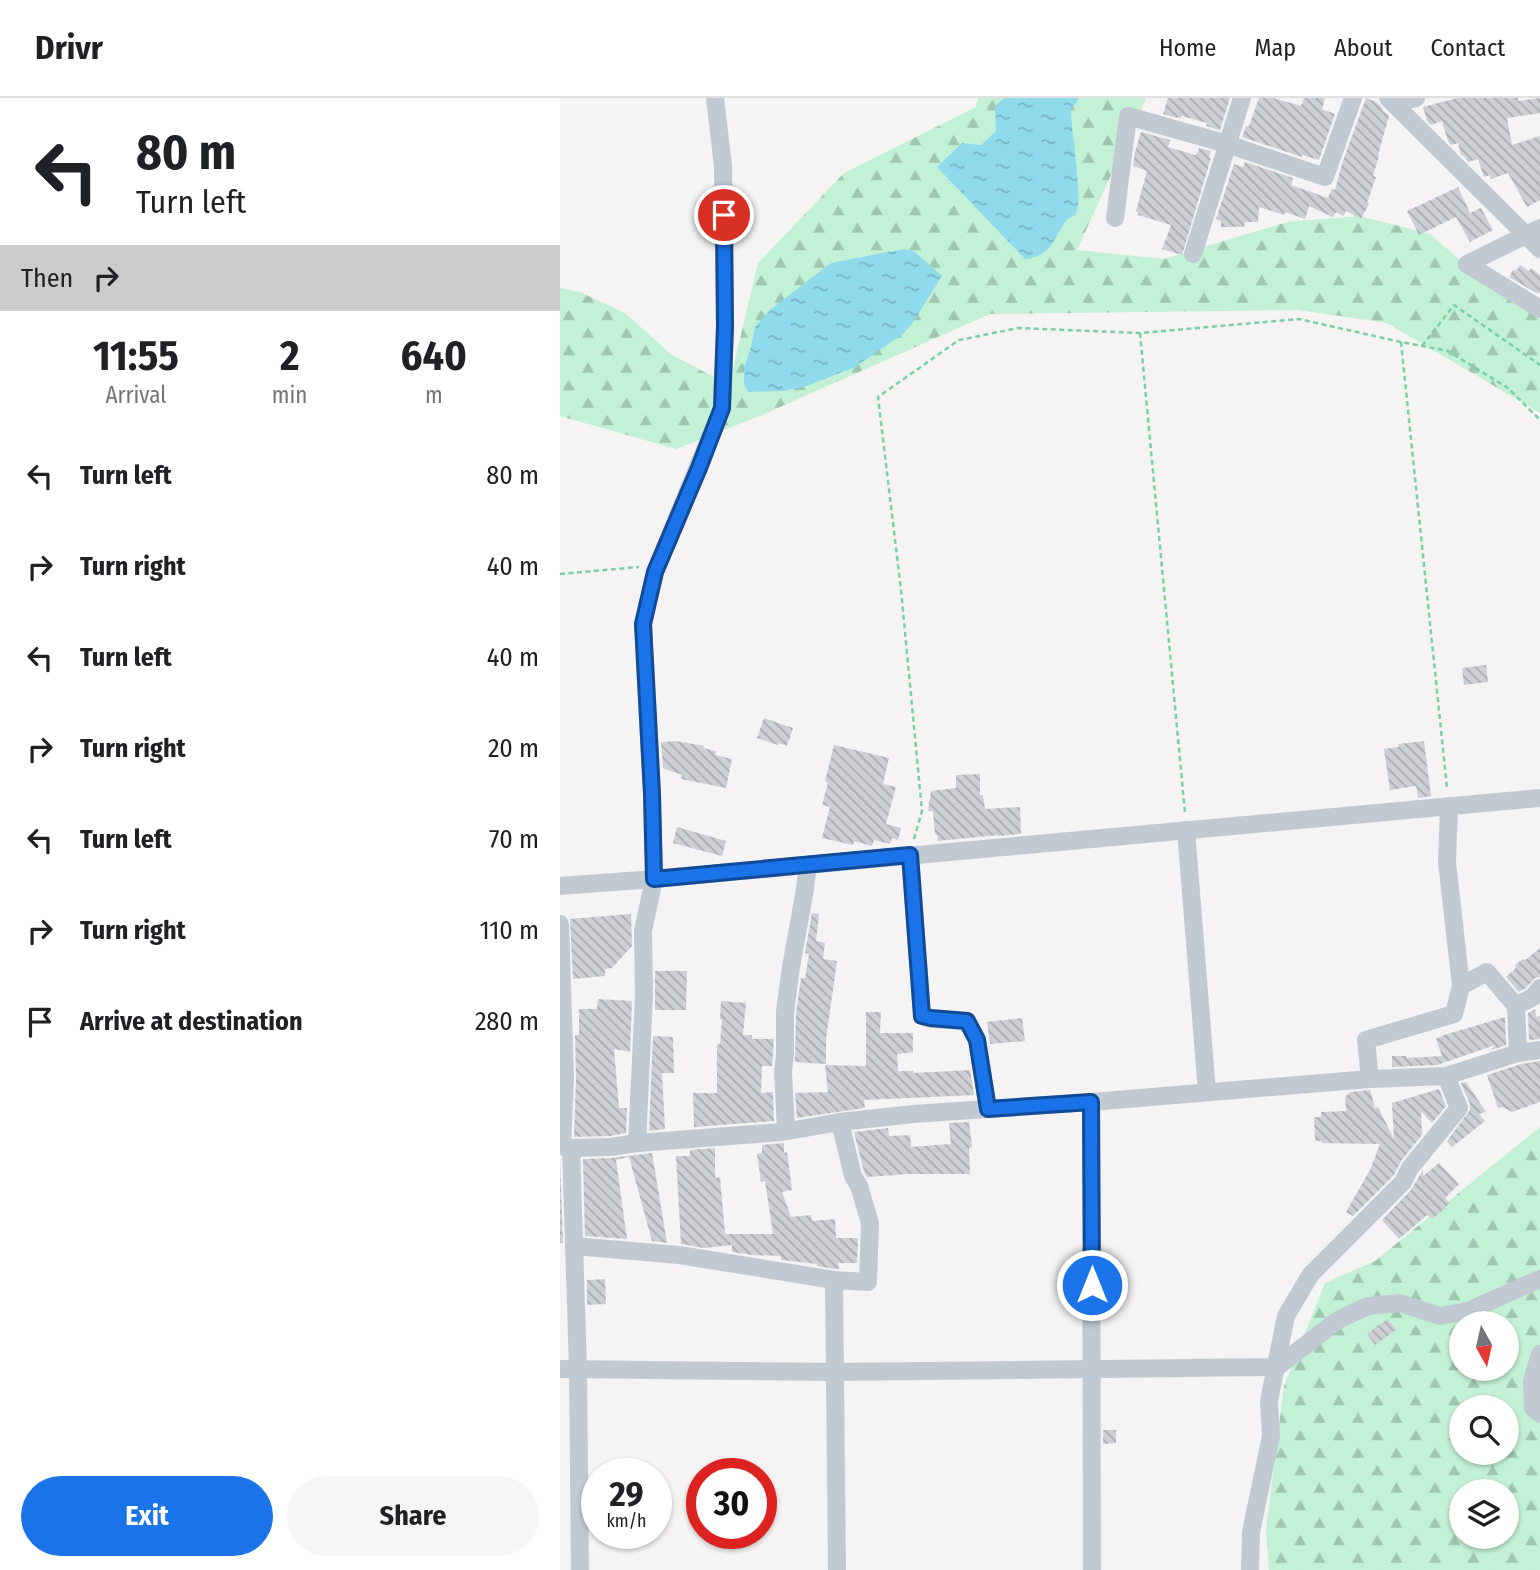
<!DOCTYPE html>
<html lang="en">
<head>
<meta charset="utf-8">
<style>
	body { margin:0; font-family:"Fira Sans Condensed",sans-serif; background:#f6f6f6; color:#202124; height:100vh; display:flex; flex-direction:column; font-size:26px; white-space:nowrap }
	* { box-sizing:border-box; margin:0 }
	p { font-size:23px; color:#757577 }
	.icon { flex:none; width:38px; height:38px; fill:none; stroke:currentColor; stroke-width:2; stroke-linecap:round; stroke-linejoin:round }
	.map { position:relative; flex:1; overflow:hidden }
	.details { display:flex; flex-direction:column; background:#fff; width:560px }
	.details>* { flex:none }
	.top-card { background:#fff; color:#202124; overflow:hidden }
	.needle { width:46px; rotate:172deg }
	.fabs { position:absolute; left:889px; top:1213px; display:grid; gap:14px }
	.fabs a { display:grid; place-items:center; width:70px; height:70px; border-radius:50%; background:#fff; box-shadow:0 2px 5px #0004; font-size:35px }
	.speed { position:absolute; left:21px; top:1360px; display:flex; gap:14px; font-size:35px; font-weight:700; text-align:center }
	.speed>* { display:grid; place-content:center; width:91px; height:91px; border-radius:50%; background:#fff; box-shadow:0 2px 5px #0004; line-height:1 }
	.speed small { font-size:18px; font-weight:400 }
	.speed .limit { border:10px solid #d22; background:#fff; color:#111 }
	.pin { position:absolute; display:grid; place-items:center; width:60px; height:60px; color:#fff; margin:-30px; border:4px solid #fff; border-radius:50%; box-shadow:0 2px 7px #0007 }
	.me { position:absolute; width:77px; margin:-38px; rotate:0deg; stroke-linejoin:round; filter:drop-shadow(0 0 5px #0008) }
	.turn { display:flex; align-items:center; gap:24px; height:147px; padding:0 21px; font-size:32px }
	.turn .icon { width:91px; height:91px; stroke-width:2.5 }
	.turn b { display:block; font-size:49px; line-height:60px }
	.then { display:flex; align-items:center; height:66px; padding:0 21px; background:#0003; gap:14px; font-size:26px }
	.eta { display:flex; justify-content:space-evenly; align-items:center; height:119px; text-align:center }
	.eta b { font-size:42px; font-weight:700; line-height:49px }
	.button { display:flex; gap:14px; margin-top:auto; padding:14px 21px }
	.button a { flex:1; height:80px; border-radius:42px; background:#1a73e8; color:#fff; font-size:28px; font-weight:700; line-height:80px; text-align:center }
	.button a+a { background:#f6f6f6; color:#202124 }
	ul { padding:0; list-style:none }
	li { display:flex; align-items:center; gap:21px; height:91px; padding:0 21px }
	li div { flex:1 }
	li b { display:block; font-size:26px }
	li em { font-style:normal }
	header { display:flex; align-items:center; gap:42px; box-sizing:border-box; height:98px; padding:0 35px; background:#fff; border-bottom:2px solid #e0e0e0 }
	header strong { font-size:33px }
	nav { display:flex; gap:38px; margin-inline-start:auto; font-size:24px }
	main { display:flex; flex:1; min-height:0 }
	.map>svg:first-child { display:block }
	.forest { fill:url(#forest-firs); fill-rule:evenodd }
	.water { fill:url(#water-ripples) }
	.building { fill:url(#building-back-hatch) }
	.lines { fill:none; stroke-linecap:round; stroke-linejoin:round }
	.path { stroke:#7ad0a6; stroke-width:2.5; stroke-dasharray:5 3.5; stroke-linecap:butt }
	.minor { stroke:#c1cad2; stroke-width:18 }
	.route-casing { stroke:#114b97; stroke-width:18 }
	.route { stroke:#1a73e8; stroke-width:12 }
</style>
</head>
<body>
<header>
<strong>Drivr</strong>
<nav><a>Home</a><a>Map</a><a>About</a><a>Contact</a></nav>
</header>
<main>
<section class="details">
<div class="top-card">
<div class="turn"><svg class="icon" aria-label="left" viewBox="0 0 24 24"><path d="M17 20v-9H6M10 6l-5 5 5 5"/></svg><div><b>80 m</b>Turn left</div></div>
<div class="then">Then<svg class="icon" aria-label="right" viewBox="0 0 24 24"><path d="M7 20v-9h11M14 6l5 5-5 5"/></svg></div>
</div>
<div class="eta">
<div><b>11:55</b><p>Arrival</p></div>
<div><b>2</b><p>min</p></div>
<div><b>640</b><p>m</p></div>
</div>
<ul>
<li><svg class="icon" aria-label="left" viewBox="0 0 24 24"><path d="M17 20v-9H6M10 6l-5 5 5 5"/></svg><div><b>Turn left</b></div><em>80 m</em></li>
<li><svg class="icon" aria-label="right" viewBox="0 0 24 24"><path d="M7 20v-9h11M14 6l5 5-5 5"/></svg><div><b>Turn right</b></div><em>40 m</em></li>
<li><svg class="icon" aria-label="left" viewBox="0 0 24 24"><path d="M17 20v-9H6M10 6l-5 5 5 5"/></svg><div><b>Turn left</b></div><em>40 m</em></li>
<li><svg class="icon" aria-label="right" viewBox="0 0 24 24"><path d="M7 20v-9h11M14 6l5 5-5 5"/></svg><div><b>Turn right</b></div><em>20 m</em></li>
<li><svg class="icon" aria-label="left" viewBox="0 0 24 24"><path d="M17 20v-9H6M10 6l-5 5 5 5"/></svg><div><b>Turn left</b></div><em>70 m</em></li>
<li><svg class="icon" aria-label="right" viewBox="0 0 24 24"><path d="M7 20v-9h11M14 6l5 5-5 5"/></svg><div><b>Turn right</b></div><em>110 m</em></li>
<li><svg class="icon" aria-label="arrive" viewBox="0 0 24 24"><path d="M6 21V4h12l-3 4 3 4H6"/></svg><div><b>Arrive at destination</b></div><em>280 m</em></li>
</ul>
<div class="button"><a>Exit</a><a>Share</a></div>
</section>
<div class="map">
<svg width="980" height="1472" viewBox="0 0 980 1472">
	<defs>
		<pattern id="forest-firs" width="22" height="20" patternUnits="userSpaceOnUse" patternTransform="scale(1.75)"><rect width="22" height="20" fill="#c3f1d5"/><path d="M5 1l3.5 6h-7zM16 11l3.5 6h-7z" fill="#a0c6b0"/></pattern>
		<pattern id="water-ripples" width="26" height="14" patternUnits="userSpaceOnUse" patternTransform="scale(1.75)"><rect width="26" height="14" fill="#90daee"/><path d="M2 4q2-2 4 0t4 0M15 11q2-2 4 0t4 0" fill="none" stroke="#78b4c4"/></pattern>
		<pattern id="building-back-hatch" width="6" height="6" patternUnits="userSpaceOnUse" patternTransform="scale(1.75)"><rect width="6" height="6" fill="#cdcfd5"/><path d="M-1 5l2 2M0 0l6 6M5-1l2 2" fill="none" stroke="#a8abb0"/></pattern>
	</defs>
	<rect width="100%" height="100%" fill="#f5f3f3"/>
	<g class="forest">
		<polygon points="418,0 586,0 517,152 604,161 727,124 800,118 870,136 909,170 980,214 980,315 827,225 738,212 430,216 202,317 116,351 0,318 0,190 20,194 65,215 112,257 169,287 198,165 284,75 416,9"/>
		<path d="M980,1029V1472H709L706,1431L724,1288L765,1185L815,1163ZM901,1225H947V1270H901ZM901,1309H947V1354H901ZM901,1393H947V1438H901Z"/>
	</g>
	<g class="water">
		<path d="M444,0H518L517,4L511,10C510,31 524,100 516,115C514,118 510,119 507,122C503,126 501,131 498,136C489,151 484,159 465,161L377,69L402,45L421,47L436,33L435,8Z"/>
		<polygon points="343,151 354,153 382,178 352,226 343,236 295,269 247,288 224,293 188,294 184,286 184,270 191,249 195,229 210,212 271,165"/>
	</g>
	<g class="building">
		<polygon points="608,0 670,0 660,32 646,28 647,25 622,18 621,20 617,19 617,20 603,16"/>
		<polygon points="699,0 713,0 741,8 744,0 765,0 762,11 775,16 759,62 742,57 742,59 682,39 686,28 689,28"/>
		<polygon points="806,0 818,5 823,11 823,13 829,18 818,57 819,58 813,78 816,79 807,105 809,106 801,121 786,113 783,118 776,114 773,119 749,108 745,121 725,114 724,117 699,109 698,124 685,124 684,129 661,129 661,123 656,121 674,66 683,69 685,64 733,80 731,87 768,100 772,91 775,92 782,66"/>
		<polygon points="897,0 958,0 958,3 980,0 980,15 947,20 952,47 980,38 980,102 967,109 948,75 931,81 930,77 924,79 918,61 908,64 904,58 901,57 898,45 891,47 888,43 882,23 871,27 867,23 863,9"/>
		<polygon points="581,34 610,42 608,49 635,57 637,56 639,50 651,53 649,60 651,60 622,157 602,151 611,127 578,117 578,114 576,113 587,73 573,68 575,54"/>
		<polygon points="898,89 910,115 921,110 933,132 910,144 896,119 859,137 847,113"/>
		<polygon points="960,167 969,173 971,170 980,177 980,193 978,196 949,179 953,172 956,173"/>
		<polygon points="926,567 928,584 904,587 902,570"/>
		<polygon points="204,620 233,630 227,648 219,645 218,647 197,640"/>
		<polygon points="116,643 144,648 143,650 156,653 155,657 172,661 166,690 121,681 122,677 103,670 101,644"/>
		<polygon points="864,643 871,698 858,700 856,688 830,692 824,651 839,649 838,646"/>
		<polygon points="274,647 329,660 323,686 336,689 326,726 341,730 338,742 332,740 330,746 314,742 312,748 294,743 293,747 262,740 270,709 262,707 268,685 265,683"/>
		<polygon points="420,676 420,697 423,697 425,711 460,709 461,736 437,738 438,737 377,743 378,738 375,736 373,713 368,713 371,693 396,690 396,677"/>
		<polygon points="117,729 166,743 162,758 113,745"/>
		<polygon points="252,815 259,816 256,843 265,845 263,861 277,863 266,941 266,966 235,964 236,915 241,880 245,880 249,856 245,855"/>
		<polygon points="71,816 72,848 52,870 45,871 45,878 13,881 10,821"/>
		<polygon points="980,850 980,879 975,880 966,890 959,894 946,879 956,870 955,867 963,861 965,862"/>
		<polygon points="95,873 127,873 126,912 95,912"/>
		<polygon points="38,901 72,903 70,954 54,951 59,1010 67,1010 66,1035 50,1038 14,1039 16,981 15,937 19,937 19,911 37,911"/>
		<polygon points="161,903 186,905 183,937 192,937 192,941 214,941 212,968 202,968 201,995 213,994 214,1023 134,1029 133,995 157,995 157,947 160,946 162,921 160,921"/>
		<polygon points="975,911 976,919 980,918 980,941 969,942 968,915"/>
		<polygon points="306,914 321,914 320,935 353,935 353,954 337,956 338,973 353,973 353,975 410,972 414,997 304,1002 305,1010 237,1020 235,995 268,994 265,967 306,968"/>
		<polygon points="945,919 946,947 931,952 935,947 877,967 832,969 832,958 847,958 847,960 882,958 876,941 884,937"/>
		<polygon points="462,920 465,943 430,946 427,924"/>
		<polygon points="93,938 113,939 114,975 102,975 105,1031 89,1033"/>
		<polygon points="980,963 980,1004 952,1014 943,1009 938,1010 927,977 961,966"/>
		<polygon points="906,984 926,1014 919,1016 925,1023 892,1049 887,1043 910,1012 910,1006 901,985"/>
		<polygon points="879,991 886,1008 872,1025 861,1013 862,1037 841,1063 834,1077 793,1118 786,1114 810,1072 820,1046 762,1045 762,1043 755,1043 754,1019 761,1019 761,1014 786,1013 785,999 790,994 810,992 815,1010 818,1009 834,1041 832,1005"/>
		<polygon points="409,1024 412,1049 409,1050 410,1076 349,1076 307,1079 304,1074 294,1034 328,1030 329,1038 350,1037 351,1049 391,1046 389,1025"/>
		<polygon points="224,1045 224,1055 227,1054 232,1092 222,1094 231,1119 251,1117 252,1123 275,1121 276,1140 298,1140 297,1165 278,1165 279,1171 275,1171 257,1168 257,1166 221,1162 221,1158 192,1157 172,1154 172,1147 144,1150 121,1146 116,1058 130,1058 130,1052 155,1050 155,1080 160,1079 165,1136 213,1136 205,1083 201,1084 197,1056 202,1055 202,1047"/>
		<polygon points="92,1055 107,1145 92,1143 69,1059 56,1062 67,1141 25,1138 23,1061 51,1060"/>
		<polygon points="0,1062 3,1145 0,1145"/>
		<polygon points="879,1065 899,1086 885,1100 890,1105 873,1121 867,1117 839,1141 822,1122 851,1092 863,1072 863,1078"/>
		<polygon points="45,1181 46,1206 27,1207 27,1182"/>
		<polygon points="828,1221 836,1232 815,1247 807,1236"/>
		<polygon points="543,1332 556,1332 556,1345 543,1346"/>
	</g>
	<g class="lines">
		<g class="path">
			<polyline points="580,235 625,715"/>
			<polyline points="841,244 887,690"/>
			<polyline points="862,248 894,207 980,267"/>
			<polyline points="0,476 79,469"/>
			<polyline points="354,741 362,713 341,492 318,299 399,242 458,230 580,235 739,221 841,244 888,253 948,290 980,322"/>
		</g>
		<g class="minor">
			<polyline points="828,0 980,151"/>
			<polyline points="834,5 856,0"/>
			<polyline points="555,120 568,18 667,46 765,79 793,0"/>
			<polyline points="633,156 682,0"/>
			<polyline points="907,166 980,211"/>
			<polyline points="907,166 980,130"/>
			<polyline points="626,732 647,994"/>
			<polyline points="350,757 362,918 371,921 407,923 417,942 428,1011"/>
			<polyline points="0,788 94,781 980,700"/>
			<polyline points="0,826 5,980 2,1048"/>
			<polyline points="901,888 927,874 956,908 958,955"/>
			<polyline points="956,908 973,899 980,890"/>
			<polyline points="810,981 806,942 894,916 901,888 887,764 889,708"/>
			<polyline points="531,1004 532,1472"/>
			<polyline points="226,1033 223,974 225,956 225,914 231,869 244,797 248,767"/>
			<polyline points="77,1045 84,898 83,833 94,781 92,696 83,526 95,474 162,310 165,228 163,68 155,0"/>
			<polyline points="0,1048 11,1050 51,1049 77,1045 222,1034 280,1024 353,1016 531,1004 810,981 886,978 958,955 980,952"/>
			<polyline points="11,1050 18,1271 20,1472"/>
			<polyline points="14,1148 119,1157 274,1182 277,1472"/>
			<polyline points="274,1182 308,1184 310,1125 299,1088 293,1078 280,1024"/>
			<polyline points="980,1256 972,1283 973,1310 980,1316"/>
			<polyline points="0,1271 274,1274 717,1269 778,1222 808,1208 840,1205 880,1218 908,1213 980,1181"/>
			<polyline points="690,1472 691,1434 711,1338 709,1303 726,1218 751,1176 843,1084 850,1070 899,1010 886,978"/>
		</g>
	</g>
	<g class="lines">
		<defs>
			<polyline id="route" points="164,117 165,228 162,310 139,370 95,474 83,526 92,696 94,781 350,757 362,918 371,920 407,923 417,942 428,1011 531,1004 532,1187"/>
		</defs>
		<use href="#route" class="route-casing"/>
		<use href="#route" class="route"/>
	</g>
</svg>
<div class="fabs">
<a><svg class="needle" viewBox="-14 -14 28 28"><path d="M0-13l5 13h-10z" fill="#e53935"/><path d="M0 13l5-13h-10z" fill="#757577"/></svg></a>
<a><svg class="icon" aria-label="search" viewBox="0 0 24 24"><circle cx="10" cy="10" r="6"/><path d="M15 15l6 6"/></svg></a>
<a><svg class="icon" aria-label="layers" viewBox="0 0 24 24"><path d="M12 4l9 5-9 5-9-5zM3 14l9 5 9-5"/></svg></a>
</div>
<div class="speed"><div>29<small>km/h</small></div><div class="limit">30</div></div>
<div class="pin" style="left:164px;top:117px;background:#d93025"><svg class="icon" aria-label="arrive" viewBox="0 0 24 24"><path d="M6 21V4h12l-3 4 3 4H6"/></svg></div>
<svg class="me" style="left:532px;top:1187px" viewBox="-20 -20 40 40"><circle r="17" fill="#1a73e8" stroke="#fff" stroke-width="3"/><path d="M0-11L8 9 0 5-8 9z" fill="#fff"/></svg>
</div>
</main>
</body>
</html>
